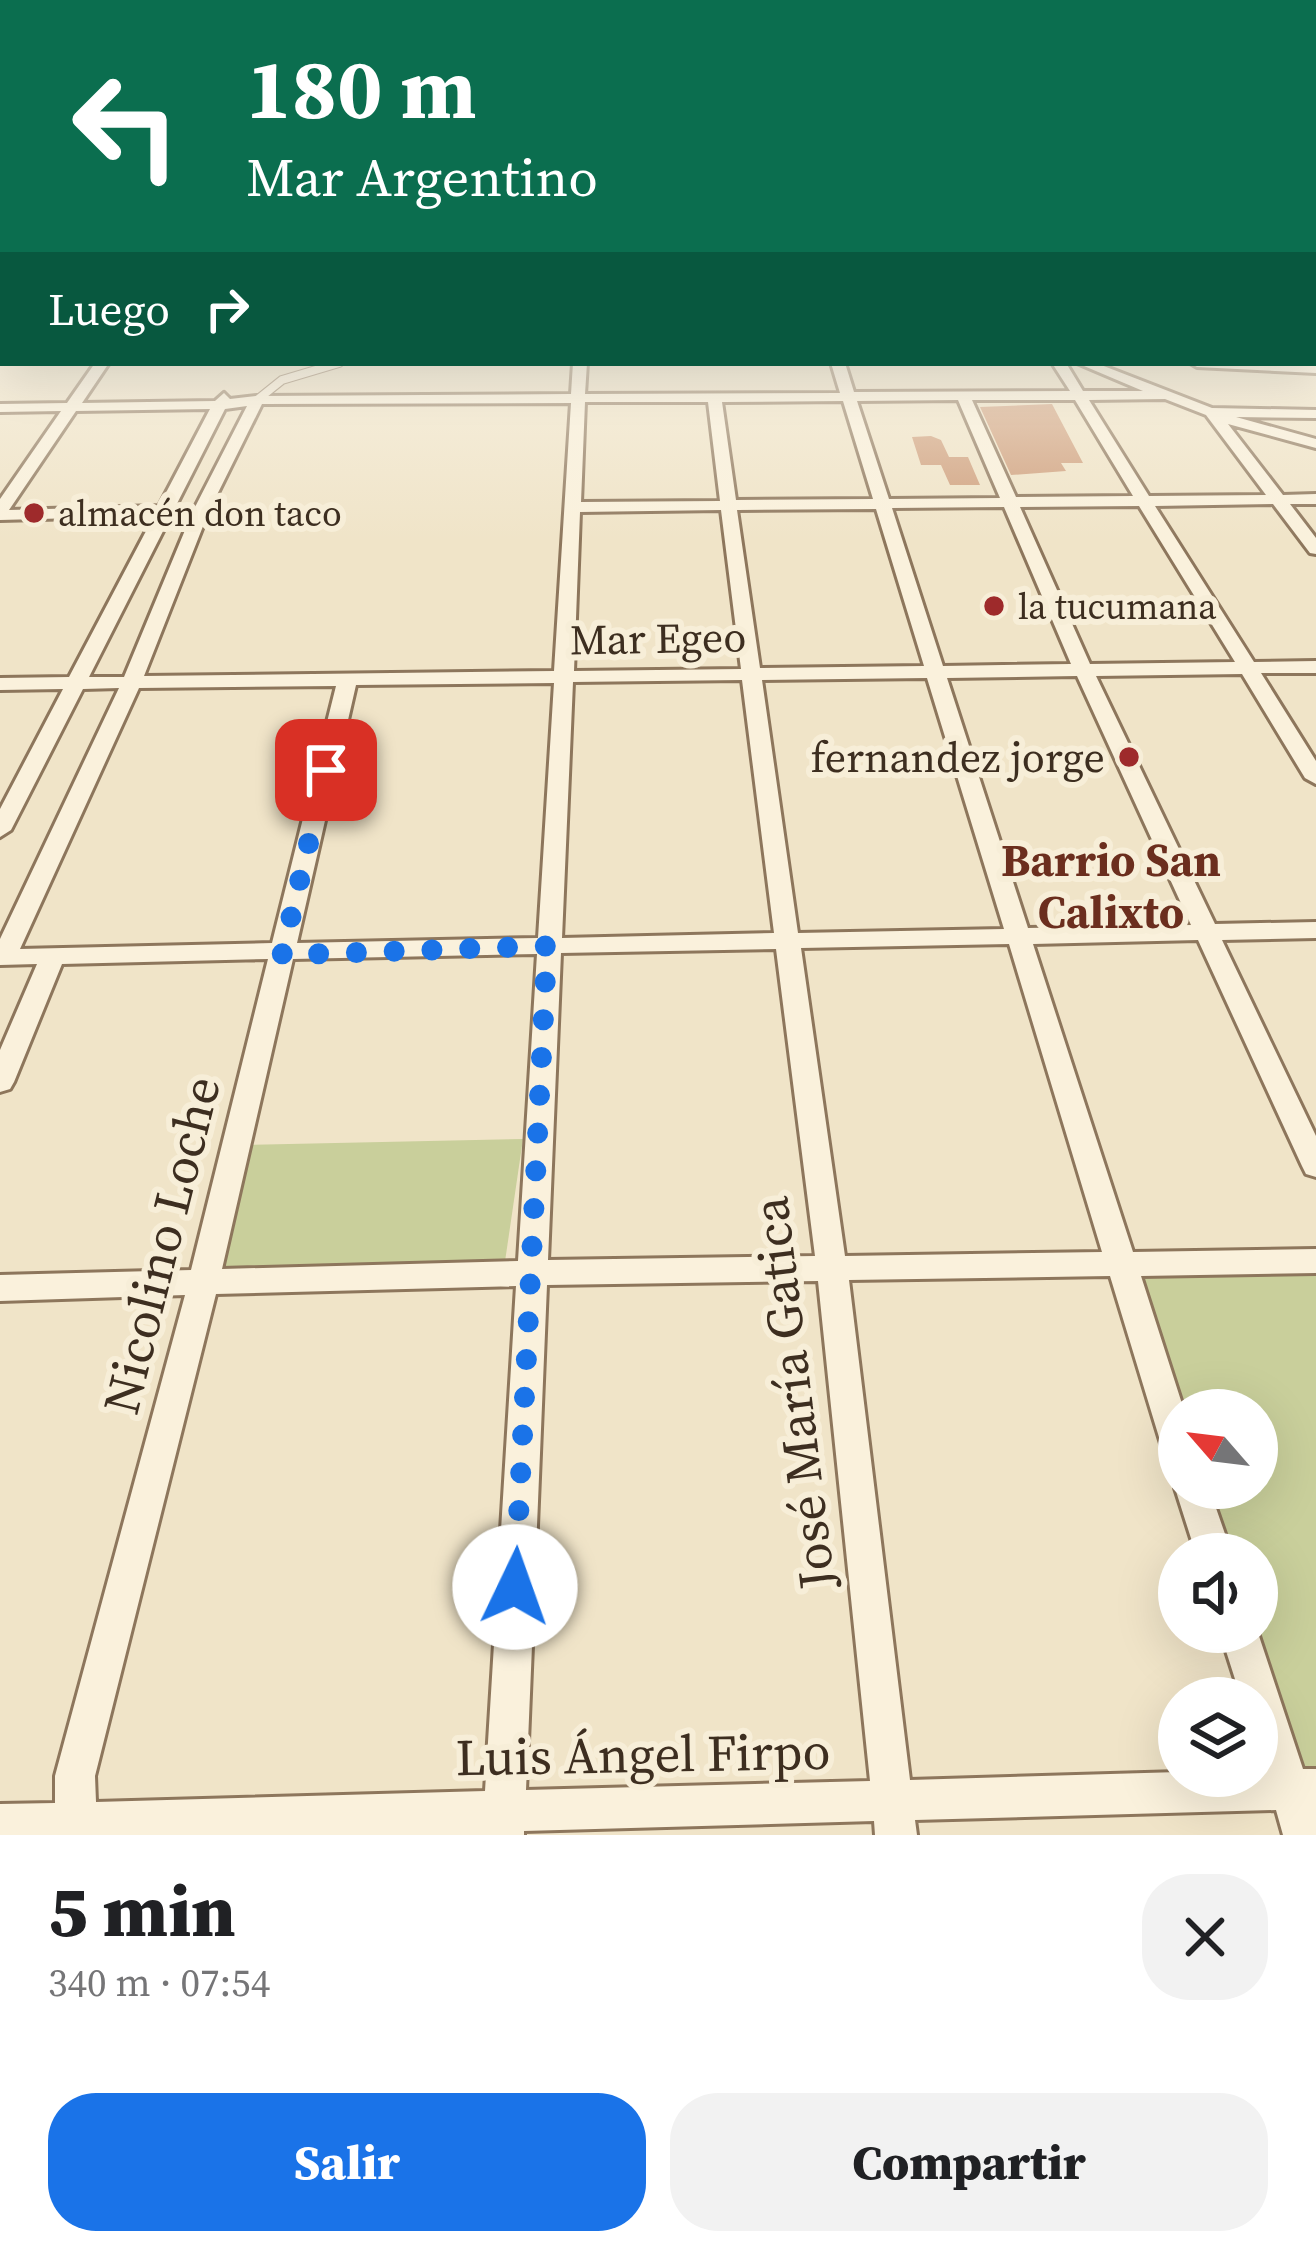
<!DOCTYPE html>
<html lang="es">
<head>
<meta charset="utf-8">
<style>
	body { margin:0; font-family:"Source Serif 4",serif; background:#f2f2f2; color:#202124; height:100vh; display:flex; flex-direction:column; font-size:45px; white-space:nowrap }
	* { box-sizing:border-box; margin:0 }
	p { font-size:39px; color:#757577 }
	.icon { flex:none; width:66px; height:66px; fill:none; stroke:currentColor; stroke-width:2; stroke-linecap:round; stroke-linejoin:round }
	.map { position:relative; height:1835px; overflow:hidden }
	.sheet { display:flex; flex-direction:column; background:#fff; flex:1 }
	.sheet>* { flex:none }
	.banner { position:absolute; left:0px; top:0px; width:1317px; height:366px; box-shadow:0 12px 48px #0002; background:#0b6e4f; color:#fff; overflow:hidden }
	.needle { width:78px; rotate:298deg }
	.buttons { position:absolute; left:1158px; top:1389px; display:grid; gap:24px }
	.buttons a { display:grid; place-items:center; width:120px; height:120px; border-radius:50%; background:#fff; box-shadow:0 12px 48px #0002; font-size:60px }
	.pin { position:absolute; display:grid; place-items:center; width:102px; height:102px; color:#fff; margin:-51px; border-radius:24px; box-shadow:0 6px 18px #0006 }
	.me { position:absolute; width:132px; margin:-66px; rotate:3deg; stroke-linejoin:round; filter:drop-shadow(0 0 9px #0008) }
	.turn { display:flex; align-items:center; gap:42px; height:252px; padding:0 48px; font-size:54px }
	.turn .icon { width:156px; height:156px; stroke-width:2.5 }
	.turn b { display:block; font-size:84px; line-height:102px }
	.then { display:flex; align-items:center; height:114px; padding:0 48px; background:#0003; gap:24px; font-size:45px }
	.round { display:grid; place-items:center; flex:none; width:126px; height:126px; border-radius:48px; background:#f2f2f2 }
	.overview { display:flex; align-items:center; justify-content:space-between; height:204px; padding:0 48px }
	h1 { font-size:72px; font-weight:800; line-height:90px }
	.button { display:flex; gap:24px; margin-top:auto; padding:24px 48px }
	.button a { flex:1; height:138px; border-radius:48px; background:#1a73e8; color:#fff; font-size:48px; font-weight:800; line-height:138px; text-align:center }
	.button a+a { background:#f2f2f2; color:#202124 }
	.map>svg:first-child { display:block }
	.green { fill:#c9cf9b }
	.building { fill:#cf9f7d }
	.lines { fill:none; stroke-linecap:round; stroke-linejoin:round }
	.lane-casing { stroke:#8d765c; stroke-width:10 }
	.street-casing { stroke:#8d765c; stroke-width:6 }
	.secondary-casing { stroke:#6f573f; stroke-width:6 }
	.lane { stroke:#faf1dc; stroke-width:8 }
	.street { fill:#faf1dc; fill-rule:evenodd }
	.secondary { fill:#faf1dc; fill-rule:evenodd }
	.route { stroke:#1a73e8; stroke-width:21; stroke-dasharray:0 37.8 }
	.poi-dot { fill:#9e2a2b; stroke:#f7eed8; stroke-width:4.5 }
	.labels { text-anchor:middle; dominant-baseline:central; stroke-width:12; stroke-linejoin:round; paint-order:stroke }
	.far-poi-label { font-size:36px; fill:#3d2e20; stroke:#f7eed8; text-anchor:start }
	.street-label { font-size:42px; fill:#3d2e20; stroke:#f7eed8 }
	.poi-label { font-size:42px; fill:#3d2e20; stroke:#f7eed8; text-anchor:end }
	.neighbourhood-label { font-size:45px; font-weight:bold; fill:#6b2e1e; stroke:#f7eed8 }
	.near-street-label { font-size:51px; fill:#3d2e20; stroke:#f7eed8 }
</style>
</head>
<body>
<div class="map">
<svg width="1316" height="1835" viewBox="0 0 1316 1835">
	<rect width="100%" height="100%" fill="#f0e4c8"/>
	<g class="green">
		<polygon points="523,1139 503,1275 214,1279 247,1145"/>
		<polygon points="1316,1263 1316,1835 1257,1632 1257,1554 1218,1554 1197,1488 1257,1488 1257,1410 1179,1410 1128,1268"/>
	</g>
	<g class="building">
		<polygon points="1052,404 1083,463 1061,463 1066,471 1011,475 980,407"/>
		<polygon points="931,436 941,440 949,457 968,457 980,485 950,485 941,465 921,465 912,437"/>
	</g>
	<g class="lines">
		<defs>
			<polyline id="lane" points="257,400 282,380 339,363"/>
			<g id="street">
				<rect x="0" y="297" width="3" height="8"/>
				<rect x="1314" y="318" width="2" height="8"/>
				<rect x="1314" y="336" width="2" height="8"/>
				<path d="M95,363H109L82,403L215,401L224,393L230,399L257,396L571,394L573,363H587L585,394L840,393L831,363H845L854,392L1070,391L1052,363H1066L1083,391H1143L1077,363H1096L1212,408L1316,410V418L1236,417L1316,439V448L1228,424L1283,495L1316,494V504H1290L1316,538V554L1310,553L1273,504L1155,506L1254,662L1316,661V673H1261L1316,761V784L1305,778L1242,674L1096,676L1215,924L1316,922V938L1222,940L1316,1136V1177L1306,1174L1302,1166L1198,940L1033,944L1133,1252L1316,1249V1273L1141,1276L1184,1410H1179V1462L1167,1458L1162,1447L1110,1276L849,1280L910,1780L1179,1772V1776H1257V1770H1263L1257,1750V1698H1241L1220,1632L1257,1630L1303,1769H1316V1835H1283L1276,1810L915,1820L917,1835H875L874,1821L524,1831V1835H0V1804L55,1803V1776L185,1295L0,1301V1275L191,1270L268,959L62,964L14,1082L10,1089L0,1092V1050L37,964L0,965V939L119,688L83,689L11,830L0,837V809L63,689L0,690V678L69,677L154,516L0,520V499L61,411L0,412V404L67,403ZM1165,399L1206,415L1266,495L1149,496L1089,400ZM958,400L1000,498L889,499L857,401ZM972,400H1075L1133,496L1016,497ZM843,401L873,499L736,500L722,402ZM585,402H708L720,501L581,502ZM571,403L554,671L144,676L209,511L262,404ZM247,406L193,511L124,677H89L225,409ZM210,409L159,506L9,510L76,411ZM1139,506L1235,662L1090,664L1020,507ZM1004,507L1071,664L943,666L892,508ZM876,509L924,666L760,668L737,510ZM721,510L741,669L574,671L580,512ZM1077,676L1191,925L1028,928L947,678ZM927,678L1004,929L798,933L762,680ZM742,680L774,933L562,938L573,682ZM554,683L538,938L297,943L356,685ZM336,686L272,943L20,949L139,688ZM1009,944L1102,1252L845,1256L801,948ZM776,949L815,1256L548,1260L561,953ZM537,954L518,1261L222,1269L293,959ZM818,1281L870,1781L526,1790L547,1285ZM516,1286L485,1791L96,1802L95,1776L216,1294Z"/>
				<polygon points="1190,363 1316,365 1316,373 1197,367"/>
				<polygon points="1179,1478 1179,1488 1209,1488 1232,1554 1196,1554 1175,1488"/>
			</g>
			<polygon id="secondary" points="3,325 3,339 0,340 0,326"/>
		</defs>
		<use href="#lane" class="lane-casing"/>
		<use href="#street" class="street-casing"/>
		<use href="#secondary" class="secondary-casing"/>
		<use href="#lane" class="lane"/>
		<use href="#street" class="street"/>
		<use href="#secondary" class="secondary"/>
	</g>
	<linearGradient id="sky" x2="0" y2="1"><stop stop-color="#8fbad6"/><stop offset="0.52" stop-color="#f8f3e6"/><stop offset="1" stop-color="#f8f3e6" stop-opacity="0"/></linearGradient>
	<rect width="1316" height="541" fill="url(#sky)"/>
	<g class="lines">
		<polyline class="route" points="326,770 282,955 547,946 515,1587"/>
	</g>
	<g class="poi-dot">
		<circle cx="34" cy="513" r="12"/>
		<circle cx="994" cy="606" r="12"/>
		<circle cx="1129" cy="757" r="12"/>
	</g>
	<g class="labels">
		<g class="far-poi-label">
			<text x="58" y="513">almacén don taco</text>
			<text x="1018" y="606">la tucumana</text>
		</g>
		<g class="street-label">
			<text transform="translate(658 638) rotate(-1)">Mar Egeo</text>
		</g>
		<g class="poi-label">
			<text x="1105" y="757">fernandez jorge</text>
		</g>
		<g class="neighbourhood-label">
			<text x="1111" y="860">Barrio San<tspan x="1111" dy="52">Calixto</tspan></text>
		</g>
		<g class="near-street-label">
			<text transform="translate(161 1245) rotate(-76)">Nicolino Loche</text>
			<text transform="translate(793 1393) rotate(-97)">José María Gatica</text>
			<text transform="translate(643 1754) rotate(-1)">Luis Ángel Firpo</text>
		</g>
	</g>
</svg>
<div class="buttons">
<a><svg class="needle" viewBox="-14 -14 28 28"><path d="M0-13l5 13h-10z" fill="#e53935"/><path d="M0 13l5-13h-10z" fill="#757577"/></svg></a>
<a><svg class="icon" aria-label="sound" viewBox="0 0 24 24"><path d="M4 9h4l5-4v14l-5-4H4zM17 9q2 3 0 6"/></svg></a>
<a><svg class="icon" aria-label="layers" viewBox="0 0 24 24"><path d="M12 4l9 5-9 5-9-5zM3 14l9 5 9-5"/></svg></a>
</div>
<div class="pin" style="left:326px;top:770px;background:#d93025"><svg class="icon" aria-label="arrive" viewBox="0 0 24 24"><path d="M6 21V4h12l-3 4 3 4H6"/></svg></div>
<svg class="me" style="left:515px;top:1587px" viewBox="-20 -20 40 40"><circle r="19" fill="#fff"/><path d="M0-13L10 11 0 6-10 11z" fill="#1a73e8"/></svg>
<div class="banner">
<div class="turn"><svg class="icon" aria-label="left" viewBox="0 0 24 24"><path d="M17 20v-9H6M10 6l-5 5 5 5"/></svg><div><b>180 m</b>Mar Argentino</div></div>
<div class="then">Luego<svg class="icon" aria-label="right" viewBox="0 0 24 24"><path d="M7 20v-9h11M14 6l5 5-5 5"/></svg></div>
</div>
</div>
<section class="sheet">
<div class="overview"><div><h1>5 min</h1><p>340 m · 07:54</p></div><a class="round"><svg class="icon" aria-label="close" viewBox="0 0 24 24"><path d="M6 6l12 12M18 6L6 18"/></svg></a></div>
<div class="button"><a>Salir</a><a>Compartir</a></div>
</section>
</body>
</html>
